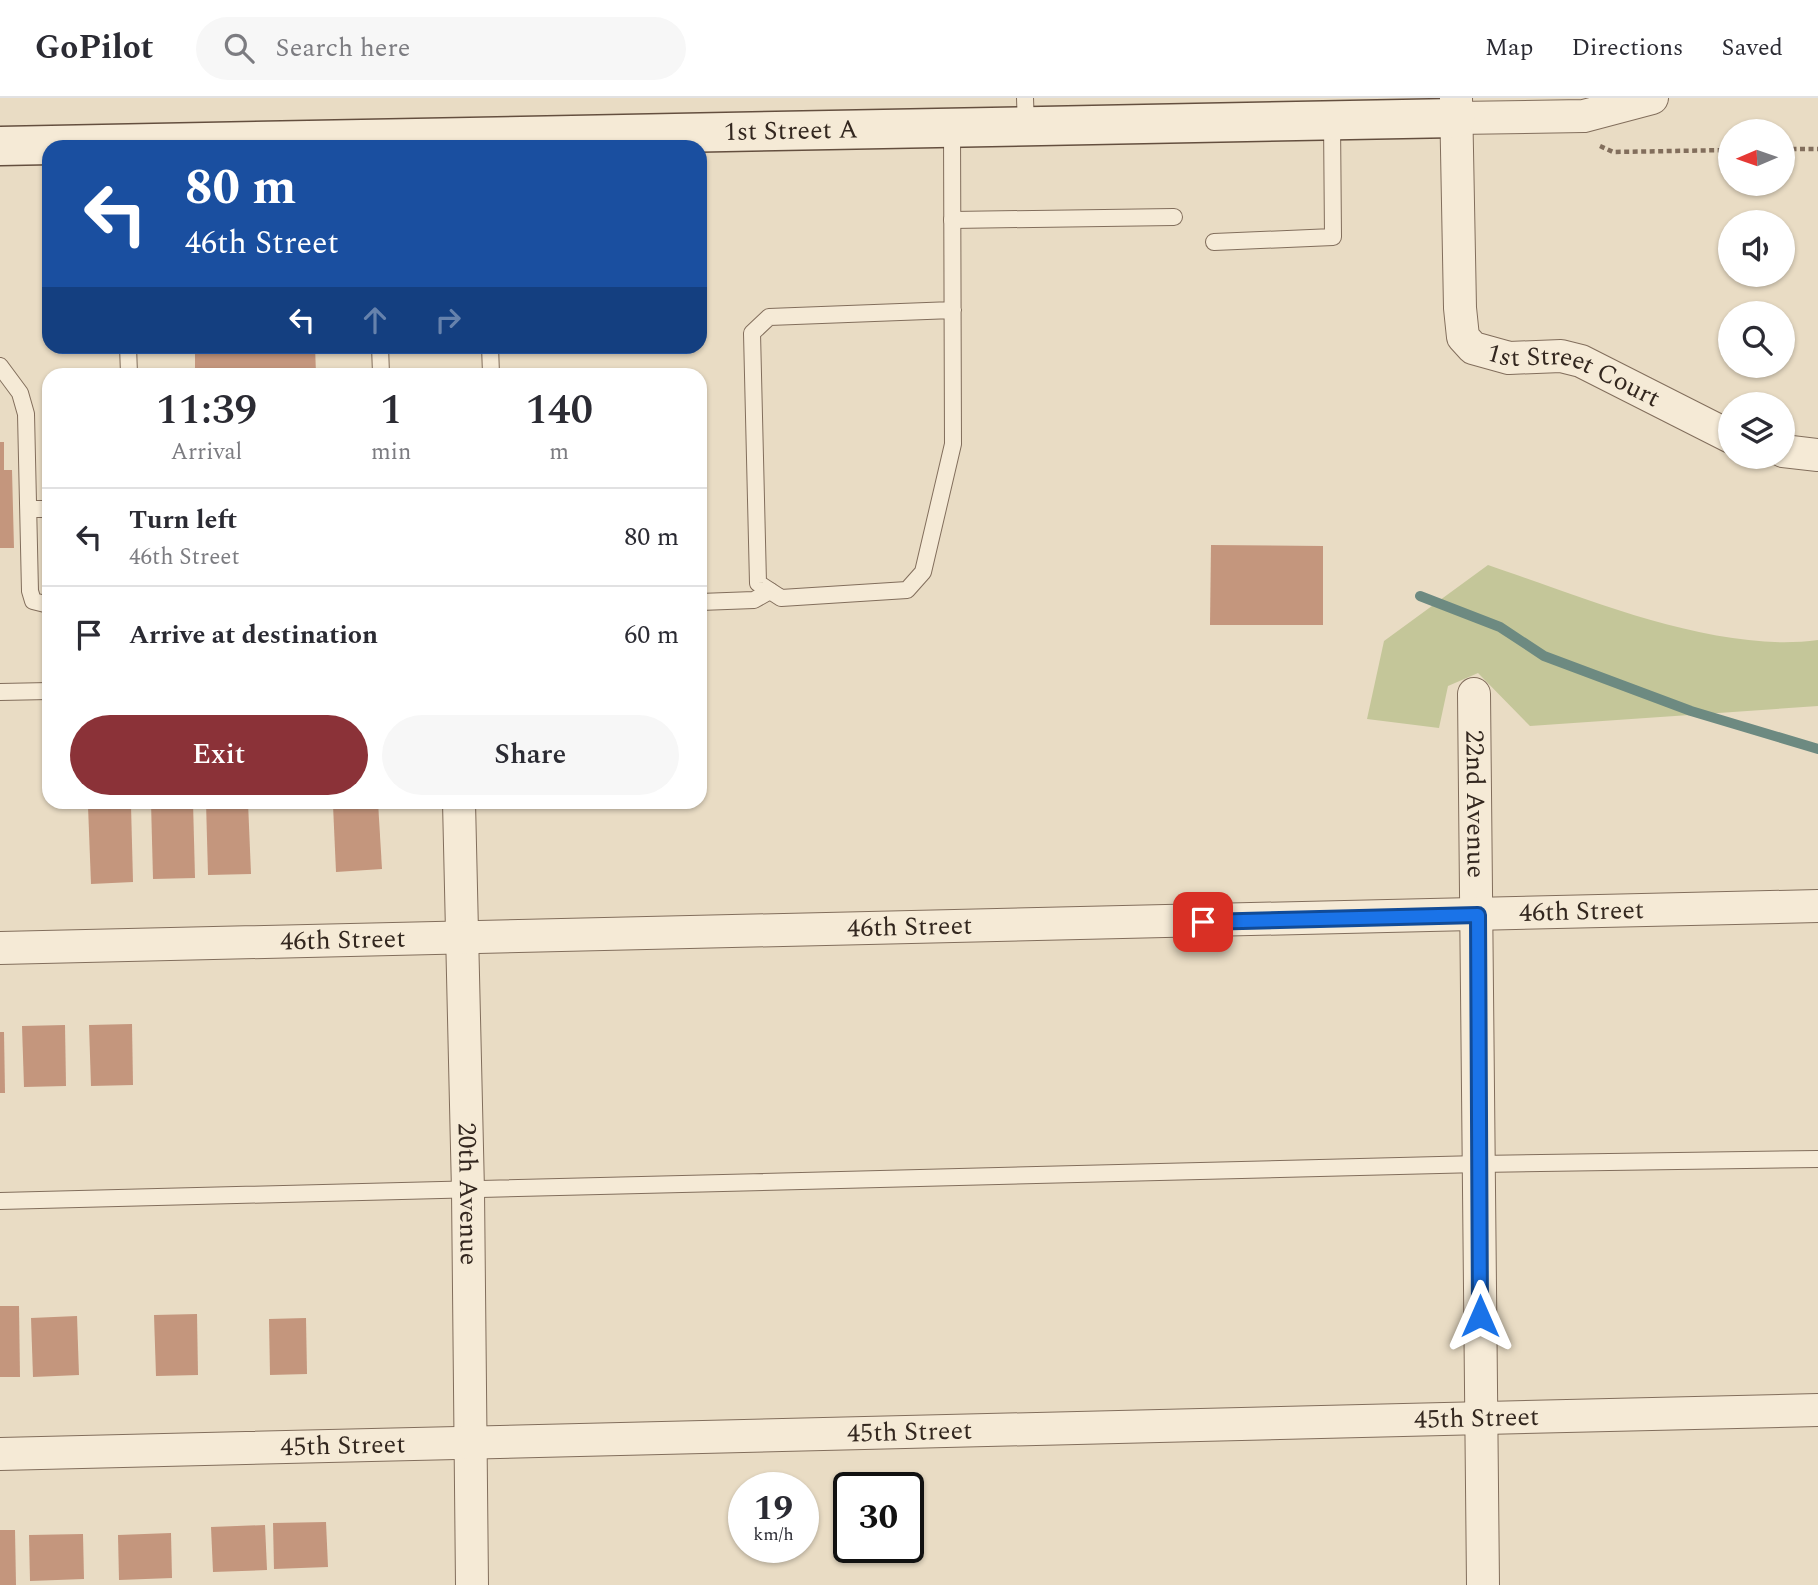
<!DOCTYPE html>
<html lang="en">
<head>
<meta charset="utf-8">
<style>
	body { margin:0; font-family:Spectral,serif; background:#f7f7f7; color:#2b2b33; height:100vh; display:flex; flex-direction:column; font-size:26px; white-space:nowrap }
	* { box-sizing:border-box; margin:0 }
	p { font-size:23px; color:#7c7c81 }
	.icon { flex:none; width:38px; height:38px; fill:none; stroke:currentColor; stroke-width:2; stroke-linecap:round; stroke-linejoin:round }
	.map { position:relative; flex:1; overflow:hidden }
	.panel { position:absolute; left:42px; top:270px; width:665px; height:441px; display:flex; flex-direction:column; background:#fff; border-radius:21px; box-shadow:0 2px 5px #0004 }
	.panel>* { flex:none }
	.hud { position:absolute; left:42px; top:42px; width:665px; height:214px; border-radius:21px; box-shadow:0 2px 5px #0004; background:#1a4fa0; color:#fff; overflow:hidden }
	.needle { width:46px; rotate:268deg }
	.controls { position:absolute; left:1718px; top:21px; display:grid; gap:14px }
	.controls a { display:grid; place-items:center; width:77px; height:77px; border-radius:50%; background:#fff; box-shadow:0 2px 5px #0004; font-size:35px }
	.speed { position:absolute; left:728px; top:1374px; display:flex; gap:14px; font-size:35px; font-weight:700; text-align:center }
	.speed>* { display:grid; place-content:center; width:91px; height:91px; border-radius:50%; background:#fff; box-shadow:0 2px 5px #0004; line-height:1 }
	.speed small { font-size:18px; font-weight:400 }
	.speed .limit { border:4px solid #111; border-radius:10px; background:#fff; color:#111 }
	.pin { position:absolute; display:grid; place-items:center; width:60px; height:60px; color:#fff; margin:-30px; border-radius:14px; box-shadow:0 4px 10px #0006 }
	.me { position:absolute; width:77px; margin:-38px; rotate:0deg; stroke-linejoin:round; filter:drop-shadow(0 0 5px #0008) }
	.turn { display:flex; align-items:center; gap:24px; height:147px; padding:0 28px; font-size:32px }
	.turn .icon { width:91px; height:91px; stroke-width:2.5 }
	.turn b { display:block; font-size:49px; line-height:60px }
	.lanes { display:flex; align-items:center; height:66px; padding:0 28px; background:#0003; justify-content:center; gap:35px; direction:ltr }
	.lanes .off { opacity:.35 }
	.eta { display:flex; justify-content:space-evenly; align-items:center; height:119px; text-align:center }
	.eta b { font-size:42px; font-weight:600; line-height:49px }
	.primary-button { display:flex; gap:14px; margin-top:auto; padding:14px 28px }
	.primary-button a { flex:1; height:80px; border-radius:42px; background:#8b3238; color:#fff; font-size:28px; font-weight:600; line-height:80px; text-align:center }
	.primary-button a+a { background:#f7f7f7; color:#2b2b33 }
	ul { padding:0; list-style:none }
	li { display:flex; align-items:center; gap:21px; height:98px; padding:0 28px; border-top:2px solid #e1e1e2 }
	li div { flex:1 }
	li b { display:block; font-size:26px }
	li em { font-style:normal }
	header { display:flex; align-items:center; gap:42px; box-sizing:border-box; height:98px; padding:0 35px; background:#fff; border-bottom:2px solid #e1e1e2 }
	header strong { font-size:33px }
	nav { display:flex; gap:38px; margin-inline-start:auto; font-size:24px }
	.search { width:490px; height:63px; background:#f7f7f7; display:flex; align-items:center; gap:18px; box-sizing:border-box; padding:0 24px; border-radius:38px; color:#7c7c81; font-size:26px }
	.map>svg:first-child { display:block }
	.green { fill:#c4c699 }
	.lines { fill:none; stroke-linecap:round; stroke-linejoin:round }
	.stream { stroke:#6d8a81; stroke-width:10 }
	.building { fill:#c4967d }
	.lane-casing { stroke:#826e5c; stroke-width:18 }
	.street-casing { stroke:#826e5c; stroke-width:34 }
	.secondary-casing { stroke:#644f3f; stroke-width:41 }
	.path { stroke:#826e5c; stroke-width:4.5; stroke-dasharray:5 3.5; stroke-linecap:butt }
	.lane { stroke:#f5ead6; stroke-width:16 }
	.street { stroke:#f5ead6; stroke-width:32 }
	.secondary { stroke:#f5ead6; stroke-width:38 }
	.route-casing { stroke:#114b97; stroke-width:18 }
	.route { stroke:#1a73e8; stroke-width:12 }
	.labels { text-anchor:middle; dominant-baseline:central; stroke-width:5; stroke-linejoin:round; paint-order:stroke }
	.street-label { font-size:26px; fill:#33271f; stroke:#f2e7d2 }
</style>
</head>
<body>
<header>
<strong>GoPilot</strong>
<div class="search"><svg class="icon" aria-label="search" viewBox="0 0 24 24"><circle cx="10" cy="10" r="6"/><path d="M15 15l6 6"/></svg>Search here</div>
<nav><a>Map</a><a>Directions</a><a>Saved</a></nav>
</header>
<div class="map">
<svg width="1818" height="1487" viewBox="0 0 1818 1487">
	<rect width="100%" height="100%" fill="#e9dcc4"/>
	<path class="green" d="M1488,467C1585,500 1716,556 1818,542V608L1530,628L1478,575L1448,588L1439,630L1367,621L1384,543Z"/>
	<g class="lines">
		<polyline class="stream" points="1420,498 1500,529 1544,558 1691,613 1818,651"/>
	</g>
	<g class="building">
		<polygon points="195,248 315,248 316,276 195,276"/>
		<polygon points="0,344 4,344 4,372 12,372 14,450 0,450"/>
		<polygon points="1211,447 1323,448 1323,527 1210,527"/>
		<polygon points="151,704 193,704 195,780 153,781"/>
		<polygon points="206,704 248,704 251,776 208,777"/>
		<polygon points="378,704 382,771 336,774 333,707"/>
		<polygon points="131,707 133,784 91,786 88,708"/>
		<polygon points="132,926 133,987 91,988 89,927"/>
		<polygon points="65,927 66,988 24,989 22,928"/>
		<polygon points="0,934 4,934 5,995 0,995"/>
		<polygon points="0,1208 19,1208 20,1279 0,1279"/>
		<polygon points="197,1216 198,1277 156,1278 154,1217"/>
		<polygon points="77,1218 79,1277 33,1279 31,1220"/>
		<polygon points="306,1220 307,1276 270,1277 269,1221"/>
		<polygon points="326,1424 328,1469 274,1471 273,1425"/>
		<polygon points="265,1427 267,1472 213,1474 211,1429"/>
		<polygon points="0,1432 15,1432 16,1487 0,1487"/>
		<polygon points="171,1435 172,1480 119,1482 118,1437"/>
		<polygon points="83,1436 84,1481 30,1483 29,1437"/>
	</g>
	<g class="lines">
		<defs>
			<g id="lane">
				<polyline points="1025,0 1026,29"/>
				<polyline points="952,30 953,346 923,474 907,492 781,500 758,485 752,235 769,219 953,212"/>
				<polyline points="952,122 1174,119"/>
				<polyline points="1214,144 1333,139 1332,23"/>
				<polyline points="128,248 129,276"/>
				<polyline points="380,248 381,276"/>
				<polyline points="490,248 491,276"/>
				<polyline points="0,268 20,295 26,316 30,493 33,503 49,507"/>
				<polyline points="29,411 49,411"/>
				<polyline points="700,504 754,502 770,493"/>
				<polyline points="0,594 49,593"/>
				<polyline points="0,1103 1479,1066 1818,1061"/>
			</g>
			<g id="street">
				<path id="s1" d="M1456,0L1460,210L1463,239L1473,250L1509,260L1561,258L1581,263L1731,339"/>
				<polyline points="1456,20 1584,18 1652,0"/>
				<polyline points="1783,353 1818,357"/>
				<path id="s2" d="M1474,596L1483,1487"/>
				<path id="s3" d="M459,704L468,1093L472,1487"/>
				<path id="s4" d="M0,850L1818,808"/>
				<path id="s5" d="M0,1356L1818,1312"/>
			</g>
			<g id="secondary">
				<path id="s6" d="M0,48L1456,20"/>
			</g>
		</defs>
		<use href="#lane" class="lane-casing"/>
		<use href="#street" class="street-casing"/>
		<use href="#secondary" class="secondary-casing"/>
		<g class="path">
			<polyline points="1600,48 1613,54 1731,52"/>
			<polyline points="1783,51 1818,51"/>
		</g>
		<use href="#lane" class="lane"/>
		<use href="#street" class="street"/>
		<use href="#secondary" class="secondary"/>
	</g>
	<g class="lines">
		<defs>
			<polyline id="route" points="1203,824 1478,817 1480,1218"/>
		</defs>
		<use href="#route" class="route-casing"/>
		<use href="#route" class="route"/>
	</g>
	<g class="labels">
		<g class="street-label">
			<text stroke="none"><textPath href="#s6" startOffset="791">1st Street A</textPath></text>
			<text stroke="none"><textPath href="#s1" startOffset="360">1st Street Court</textPath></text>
			<text stroke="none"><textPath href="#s2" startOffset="110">22nd Avenue</textPath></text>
			<text stroke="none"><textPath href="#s4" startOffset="1582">46th Street</textPath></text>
			<text stroke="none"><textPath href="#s4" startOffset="910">46th Street</textPath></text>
			<text stroke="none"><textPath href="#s4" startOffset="343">46th Street</textPath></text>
			<text stroke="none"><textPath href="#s3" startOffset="392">20th Avenue</textPath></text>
			<text stroke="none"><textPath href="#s5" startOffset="1477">45th Street</textPath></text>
			<text stroke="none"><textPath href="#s5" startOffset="910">45th Street</textPath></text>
			<text stroke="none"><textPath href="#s5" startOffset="343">45th Street</textPath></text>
		</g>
	</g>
</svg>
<div class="controls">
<a><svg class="needle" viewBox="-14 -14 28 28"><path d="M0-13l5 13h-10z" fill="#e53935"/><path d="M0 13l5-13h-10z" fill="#7c7c81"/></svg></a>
<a><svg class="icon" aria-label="sound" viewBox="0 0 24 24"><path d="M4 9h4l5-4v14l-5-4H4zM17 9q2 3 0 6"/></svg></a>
<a><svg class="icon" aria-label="search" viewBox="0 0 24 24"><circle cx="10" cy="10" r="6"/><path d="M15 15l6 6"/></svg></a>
<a><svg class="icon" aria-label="layers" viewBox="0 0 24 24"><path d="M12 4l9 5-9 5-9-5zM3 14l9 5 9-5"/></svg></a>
</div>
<div class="speed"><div>19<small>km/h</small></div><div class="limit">30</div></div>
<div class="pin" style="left:1203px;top:824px;background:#d93025"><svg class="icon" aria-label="arrive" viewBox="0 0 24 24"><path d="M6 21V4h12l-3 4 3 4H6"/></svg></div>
<svg class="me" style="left:1480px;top:1218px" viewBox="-20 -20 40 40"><path d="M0-17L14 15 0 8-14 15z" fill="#1a73e8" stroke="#fff" stroke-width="4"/></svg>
<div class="hud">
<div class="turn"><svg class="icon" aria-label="left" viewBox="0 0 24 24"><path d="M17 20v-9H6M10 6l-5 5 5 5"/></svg><div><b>80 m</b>46th Street</div></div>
<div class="lanes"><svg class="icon" aria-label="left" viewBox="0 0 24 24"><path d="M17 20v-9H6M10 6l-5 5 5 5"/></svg><svg class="icon off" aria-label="ahead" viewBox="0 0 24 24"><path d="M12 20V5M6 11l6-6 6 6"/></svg><svg class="icon off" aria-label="right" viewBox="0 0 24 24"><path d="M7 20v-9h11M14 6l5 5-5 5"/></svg></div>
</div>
<section class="panel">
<div class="eta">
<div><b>11:39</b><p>Arrival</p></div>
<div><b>1</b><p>min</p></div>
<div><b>140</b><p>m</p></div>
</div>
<ul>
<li><svg class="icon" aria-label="left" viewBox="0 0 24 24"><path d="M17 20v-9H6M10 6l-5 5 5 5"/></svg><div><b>Turn left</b><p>46th Street</p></div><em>80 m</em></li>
<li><svg class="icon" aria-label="arrive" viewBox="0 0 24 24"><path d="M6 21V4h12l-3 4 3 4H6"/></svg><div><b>Arrive at destination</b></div><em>60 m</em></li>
</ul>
<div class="primary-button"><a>Exit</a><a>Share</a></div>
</section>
</div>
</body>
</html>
